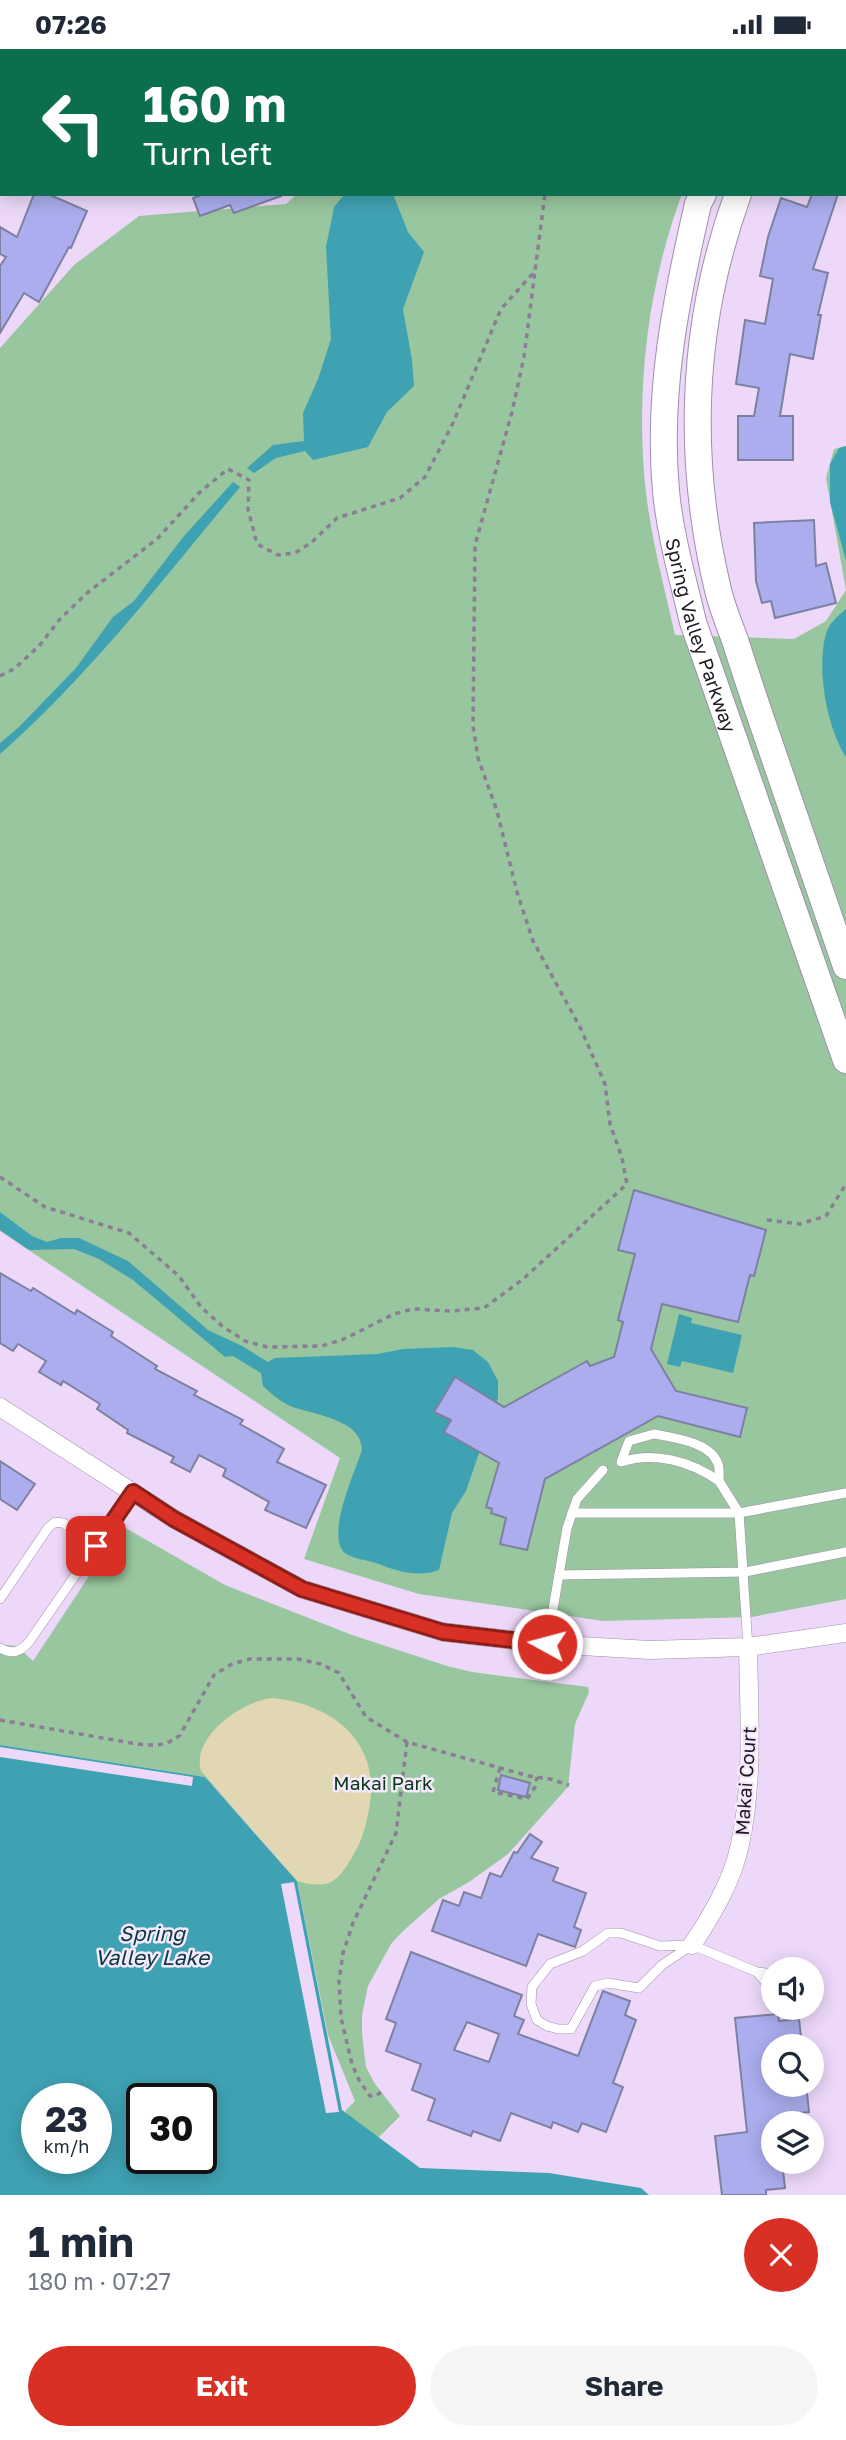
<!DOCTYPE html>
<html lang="en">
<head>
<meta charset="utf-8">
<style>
	body { margin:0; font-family:"Golos Text",sans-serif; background:#f6f6f7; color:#1f2937; height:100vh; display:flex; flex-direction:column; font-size:26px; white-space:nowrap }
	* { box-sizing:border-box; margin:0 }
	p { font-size:23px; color:#747a83 }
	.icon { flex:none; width:38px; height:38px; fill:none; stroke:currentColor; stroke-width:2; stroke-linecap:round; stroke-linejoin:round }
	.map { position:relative; height:2146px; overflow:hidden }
	.panel { display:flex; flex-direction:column; background:#fff; flex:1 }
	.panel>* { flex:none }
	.banner { position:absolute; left:0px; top:0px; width:847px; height:147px; box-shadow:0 4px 18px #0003; background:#0b6e4f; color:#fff; overflow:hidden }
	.controls { position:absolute; left:761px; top:1908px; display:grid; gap:14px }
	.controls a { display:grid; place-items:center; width:63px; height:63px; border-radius:50%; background:#fff; box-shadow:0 4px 18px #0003; font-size:35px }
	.speed { position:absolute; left:21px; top:2034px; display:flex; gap:14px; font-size:35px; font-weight:700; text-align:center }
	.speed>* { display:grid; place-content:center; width:91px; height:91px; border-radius:50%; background:#fff; box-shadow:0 4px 18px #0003; line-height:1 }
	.speed small { font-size:18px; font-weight:400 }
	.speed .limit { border:4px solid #111; border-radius:10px; background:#fff; color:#111 }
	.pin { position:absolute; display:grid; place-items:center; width:60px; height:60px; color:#fff; margin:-30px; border-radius:14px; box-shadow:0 4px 10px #0006 }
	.me { position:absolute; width:77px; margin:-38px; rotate:277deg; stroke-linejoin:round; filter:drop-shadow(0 0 5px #0008) }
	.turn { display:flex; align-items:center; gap:24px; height:147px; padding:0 28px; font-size:32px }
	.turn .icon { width:91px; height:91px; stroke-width:2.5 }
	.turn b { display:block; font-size:49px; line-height:60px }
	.round { display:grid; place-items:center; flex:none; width:74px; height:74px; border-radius:37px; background:#f6f6f7 }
	.headline { display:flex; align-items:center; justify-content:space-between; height:119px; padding:0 28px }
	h1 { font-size:42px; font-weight:700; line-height:52px }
	.action { display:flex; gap:14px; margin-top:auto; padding:14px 28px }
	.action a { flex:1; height:80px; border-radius:42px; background:#d93025; color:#fff; font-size:28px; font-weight:700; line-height:80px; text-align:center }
	.action a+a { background:#f6f6f7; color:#1f2937 }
	.status { display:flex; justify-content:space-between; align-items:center; height:49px; padding:0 35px; background:#fff; direction:ltr }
	.status svg { height:19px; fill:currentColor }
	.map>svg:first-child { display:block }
	.green { fill:#98c69e }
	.sand { fill:#e1d8b3 }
	.water { fill:#3fa2b3; fill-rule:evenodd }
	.pier { fill:#edd8f9 }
	.building { fill:#abadee; stroke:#7e80a1; stroke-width:2; fill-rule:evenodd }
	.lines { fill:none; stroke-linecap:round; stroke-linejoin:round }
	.lane-casing { stroke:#a18eac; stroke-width:10 }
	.street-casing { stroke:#a18eac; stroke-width:19 }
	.secondary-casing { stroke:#a18eac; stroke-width:28 }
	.path { stroke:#8b7d94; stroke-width:3.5; stroke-dasharray:5 5; stroke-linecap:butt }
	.lane { stroke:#fff; stroke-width:9 }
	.street { stroke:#fff; stroke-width:18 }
	.secondary { stroke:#fff; stroke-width:26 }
	.route-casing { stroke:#8d1f18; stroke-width:18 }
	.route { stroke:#d93025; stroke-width:12 }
	.labels { text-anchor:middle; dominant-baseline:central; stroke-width:5; stroke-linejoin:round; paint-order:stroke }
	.street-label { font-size:19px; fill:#201924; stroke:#f5e9fd }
	.park-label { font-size:19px; fill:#0b3717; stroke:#f5e9fd }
	.water-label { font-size:21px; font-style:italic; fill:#0b3941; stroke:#f5e9fd }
</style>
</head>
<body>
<div class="status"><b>07:26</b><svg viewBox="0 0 49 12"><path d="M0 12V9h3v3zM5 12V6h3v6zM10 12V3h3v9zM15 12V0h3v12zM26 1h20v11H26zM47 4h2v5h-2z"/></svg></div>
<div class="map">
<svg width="846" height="2146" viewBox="0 0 846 2146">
	<rect width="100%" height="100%" fill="#edd8f9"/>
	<g class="green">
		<polygon points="358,0 749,0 747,2"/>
		<path d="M297,145H682C649,234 637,329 644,423C648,478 663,532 675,586L794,590L826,572L846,541L826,429L834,400L846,397V1550L752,1568L603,1572L419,1545L304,1510L340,1409L0,1182V299L74,216L139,167L286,155Z"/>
		<polygon points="122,1477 225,1536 352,1586 447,1617 472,1623 588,1638 589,1643 575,1675 568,1738 508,1805 469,1833 439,1850 402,1883 391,1895 368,1937 362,1966 362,1985 366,2018 375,2035 400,2067 368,2099 345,2062 355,2052 328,1986 297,1831 205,1728 0,1696 0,1600 7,1596 17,1597 33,1612"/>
	</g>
	<path class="sand" d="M271,1649C331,1654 380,1692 370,1755C367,1771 364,1787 356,1801C350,1812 341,1829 329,1834C319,1837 307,1835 297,1832L201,1722C191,1688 241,1653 271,1649Z"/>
	<g class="water">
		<polygon points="345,145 393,145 408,183 424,203 403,260 412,311 414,337 387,363 368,398 313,411 305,402 276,409 254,424 247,419 273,396 304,392 303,364 318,330 331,290 326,198 334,158"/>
		<polygon points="846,397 846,512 830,453 830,415 839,399"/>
		<path d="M233,433L240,438C163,530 90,626 0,705V694L19,678L76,619L113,568L134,552L184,487Z"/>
		<path d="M846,560V708C827,679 816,619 826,585C829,574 838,567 846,560Z"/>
		<path d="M0,1163L32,1187L47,1193L61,1189H79L128,1212L208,1281L242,1297L268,1313L275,1309L377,1305L403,1300L453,1298L473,1301L488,1313L498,1332V1349L466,1442L452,1464L439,1521C419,1529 396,1522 376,1514C367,1511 353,1510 345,1504C325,1487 355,1423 362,1401C362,1370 314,1366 290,1357C280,1352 271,1345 263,1337L261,1324L233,1307L225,1308L133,1231L99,1210L74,1200L29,1201L0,1181Z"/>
		<polygon points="679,1265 692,1269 691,1274 742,1286 733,1324 682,1312 680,1318 667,1315"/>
		<path d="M0,1696L205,1728L297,1832L342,2061L420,2119L549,2124L641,2139L649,2146H0ZM37,2049H96V2109H37ZM142,2049H201V2109H142Z"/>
	</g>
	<g class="pier">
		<polygon points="0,1698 193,1728 192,1737 0,1708"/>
		<polygon points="294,1833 339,2063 326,2064 281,1835"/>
	</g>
	<g class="building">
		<polygon points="34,145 48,145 87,162 71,199 69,198 39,253 24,244 0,284 0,217 6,208 0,205 0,178 17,188"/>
		<polygon points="204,145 281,145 281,147 234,164 230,156 200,167 193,149"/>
		<polygon points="812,145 838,145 813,220 828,224 818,266 821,266 813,310 790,305 780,367 793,367 793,411 738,411 738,367 754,367 759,339 736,335 745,271 765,275 773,230 760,227 768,188 781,149 807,158"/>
		<polygon points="814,471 816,517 826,514 836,554 775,569 771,552 762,554 756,532 754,474"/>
		<polygon points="634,1141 766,1181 754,1227 750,1226 738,1273 662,1255 651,1300 676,1342 747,1359 740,1388 658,1367 545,1430 527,1501 500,1495 506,1469 491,1464 492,1460 486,1458 499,1414 444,1383 451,1371 434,1363 455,1328 504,1358 587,1312 590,1317 614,1308 623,1273 618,1271 635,1205 618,1201"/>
		<polygon points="0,1224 31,1242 33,1239 75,1265 77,1261 113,1283 111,1287 157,1317 155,1320 197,1342 194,1346 243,1371 240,1375 284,1400 277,1413 326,1436 306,1479 265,1461 269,1453 223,1427 226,1420 199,1406 190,1423 171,1413 174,1408 127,1384 128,1381 97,1360 100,1355 63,1332 61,1336 39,1323 46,1312 18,1295 13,1302 0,1294"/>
		<polygon points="0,1412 35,1435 17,1461 0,1450"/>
		<polygon points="501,1726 530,1734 526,1748 498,1741"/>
		<polygon points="530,1785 542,1793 531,1809 558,1819 553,1832 586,1844 574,1878 581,1881 575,1898 538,1885 526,1917 432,1882 443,1851 459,1857 464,1843 481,1849 490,1824 501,1828 514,1803 517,1804"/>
		<path d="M411,1903L522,1946L514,1967L524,1971L518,1985L578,2007L603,1942L630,1952L625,1966L636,1971L613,2034L623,2038L606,2083L582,2074L578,2083L553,2073L551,2079L511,2064L500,2092L473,2082L471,2087L428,2071L435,2050L412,2041L421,2015L386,2002L396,1974L386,1970ZM467,1973L499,1985L489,2013L454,2001Z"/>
		<polygon points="778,1965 779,1972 799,1970 802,1997 774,1997 774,2035 806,2035 809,2063 789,2065 790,2070 774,2072 774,2112 782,2112 785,2139 766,2141 766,2146 722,2146 715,2087 747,2083 735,1969"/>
	</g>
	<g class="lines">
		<defs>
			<g id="lane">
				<path d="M654,1385C674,1389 711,1393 718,1415C720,1420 719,1427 719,1432C690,1412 654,1402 621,1413L629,1392Z"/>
				<polyline points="719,1432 739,1464 846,1444"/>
				<polyline points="572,1464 739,1464 748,1598"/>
				<polyline points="559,1526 745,1523 846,1503"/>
				<polyline points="0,1550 48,1479 55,1473 63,1474 96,1497"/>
				<polyline points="547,1595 567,1479 577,1450 603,1421"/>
				<path d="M0,1599C13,1606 20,1603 29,1593L133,1443"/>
				<polyline points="692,1896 662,1916 639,1939 608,1934 595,1937 571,1980 558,1980 547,1977 537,1971 531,1955 532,1938 550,1915 583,1902 608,1884 621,1884 660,1897 692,1896 757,1923 774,1925"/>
				<polyline points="757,1923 774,1943"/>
			</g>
			<g id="street">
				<polyline points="44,0 51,2"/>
				<polyline points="18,2 19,0"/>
				<polyline points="0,72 2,65"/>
				<polyline points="0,1358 174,1470 302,1540 443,1583 547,1595 650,1601 748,1598 846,1584"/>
				<path d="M692,1896C712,1866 733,1831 740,1795C754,1731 749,1663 748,1598"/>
			</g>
			<g id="secondary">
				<polyline points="775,2 776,0"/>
				<polyline points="813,2 814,0"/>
				<path id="s1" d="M703,145L698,155C676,250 657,344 666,442C670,486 683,530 693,573L846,1011"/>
				<path d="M738,145C691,275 686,407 718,541C722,558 729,575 735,591C745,623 756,655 767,687C793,764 820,840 846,917"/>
			</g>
		</defs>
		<use href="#lane" class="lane-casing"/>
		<use href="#street" class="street-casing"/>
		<use href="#secondary" class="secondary-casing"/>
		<g class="path">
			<polyline points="381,0 381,2"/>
			<polyline points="603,2 604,0"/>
			<polyline points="0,627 14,620 39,597 60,570 87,544 157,490 200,443 228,420 249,431 248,460 257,495 278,506 295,504 312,493 337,469 400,449 425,428 453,374 501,260 535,222 545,145"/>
			<polyline points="0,1128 45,1158 129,1184 179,1227 201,1258 222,1277 245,1292 267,1298 322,1297 344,1290 394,1265 413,1260 451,1262 484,1259 522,1231 627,1135 622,1109 610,1075 605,1035 581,980 533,892 517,843 497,762 478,709 473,677 475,496 512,363 524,308 535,222"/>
			<polyline points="767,1171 800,1175 826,1167 846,1135"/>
			<path d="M0,1671L137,1695C154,1697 167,1697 180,1686L214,1626L232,1615L250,1610H298L321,1615L339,1624L366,1668L407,1693L529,1727L550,1730L569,1736"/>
			<polyline points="500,1719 493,1743 527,1750 535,1738 537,1728"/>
			<polyline points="381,2043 376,2047 370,2047 359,2031 352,2015 341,1969 339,1932 343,1904 353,1874 396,1784 407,1693"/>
		</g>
		<use href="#lane" class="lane"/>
		<use href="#street" class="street"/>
		<use href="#secondary" class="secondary"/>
	</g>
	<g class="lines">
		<defs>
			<polyline id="route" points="96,1497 133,1443 174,1470 302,1540 443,1583 547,1595"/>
		</defs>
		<use href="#route" class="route-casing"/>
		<use href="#route" class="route"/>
	</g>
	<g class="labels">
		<g class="street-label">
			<text stroke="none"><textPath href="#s1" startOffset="450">Spring Valley Parkway</textPath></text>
			<text transform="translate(745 1732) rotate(-86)">Makai Court</text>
		</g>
		<g class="park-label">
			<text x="383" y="1733">Makai Park</text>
		</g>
		<g class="water-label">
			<text x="152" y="1884">Spring<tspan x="152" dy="24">Valley Lake</tspan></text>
		</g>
	</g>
</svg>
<div class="controls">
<a><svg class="icon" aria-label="sound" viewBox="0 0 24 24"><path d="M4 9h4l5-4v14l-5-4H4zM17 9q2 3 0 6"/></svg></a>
<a><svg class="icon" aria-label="search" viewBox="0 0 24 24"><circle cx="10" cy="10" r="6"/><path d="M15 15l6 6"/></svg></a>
<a><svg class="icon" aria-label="layers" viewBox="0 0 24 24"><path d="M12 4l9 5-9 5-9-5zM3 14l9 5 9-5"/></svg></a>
</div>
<div class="speed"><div>23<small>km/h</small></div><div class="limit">30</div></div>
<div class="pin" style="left:96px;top:1497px;background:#d93025"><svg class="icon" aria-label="arrive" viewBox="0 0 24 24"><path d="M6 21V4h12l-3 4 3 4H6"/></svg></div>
<svg class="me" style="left:547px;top:1595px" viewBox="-20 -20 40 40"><circle r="17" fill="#d93025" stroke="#fff" stroke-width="3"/><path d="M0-11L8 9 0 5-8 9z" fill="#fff"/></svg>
<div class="banner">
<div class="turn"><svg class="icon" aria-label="left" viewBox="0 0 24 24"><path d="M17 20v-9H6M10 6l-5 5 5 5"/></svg><div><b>160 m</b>Turn left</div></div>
</div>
</div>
<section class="panel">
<div class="headline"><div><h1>1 min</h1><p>180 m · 07:27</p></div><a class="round" style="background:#d93025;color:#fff"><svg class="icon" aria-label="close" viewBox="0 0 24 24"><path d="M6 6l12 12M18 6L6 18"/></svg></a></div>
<div class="action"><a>Exit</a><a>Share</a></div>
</section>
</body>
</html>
